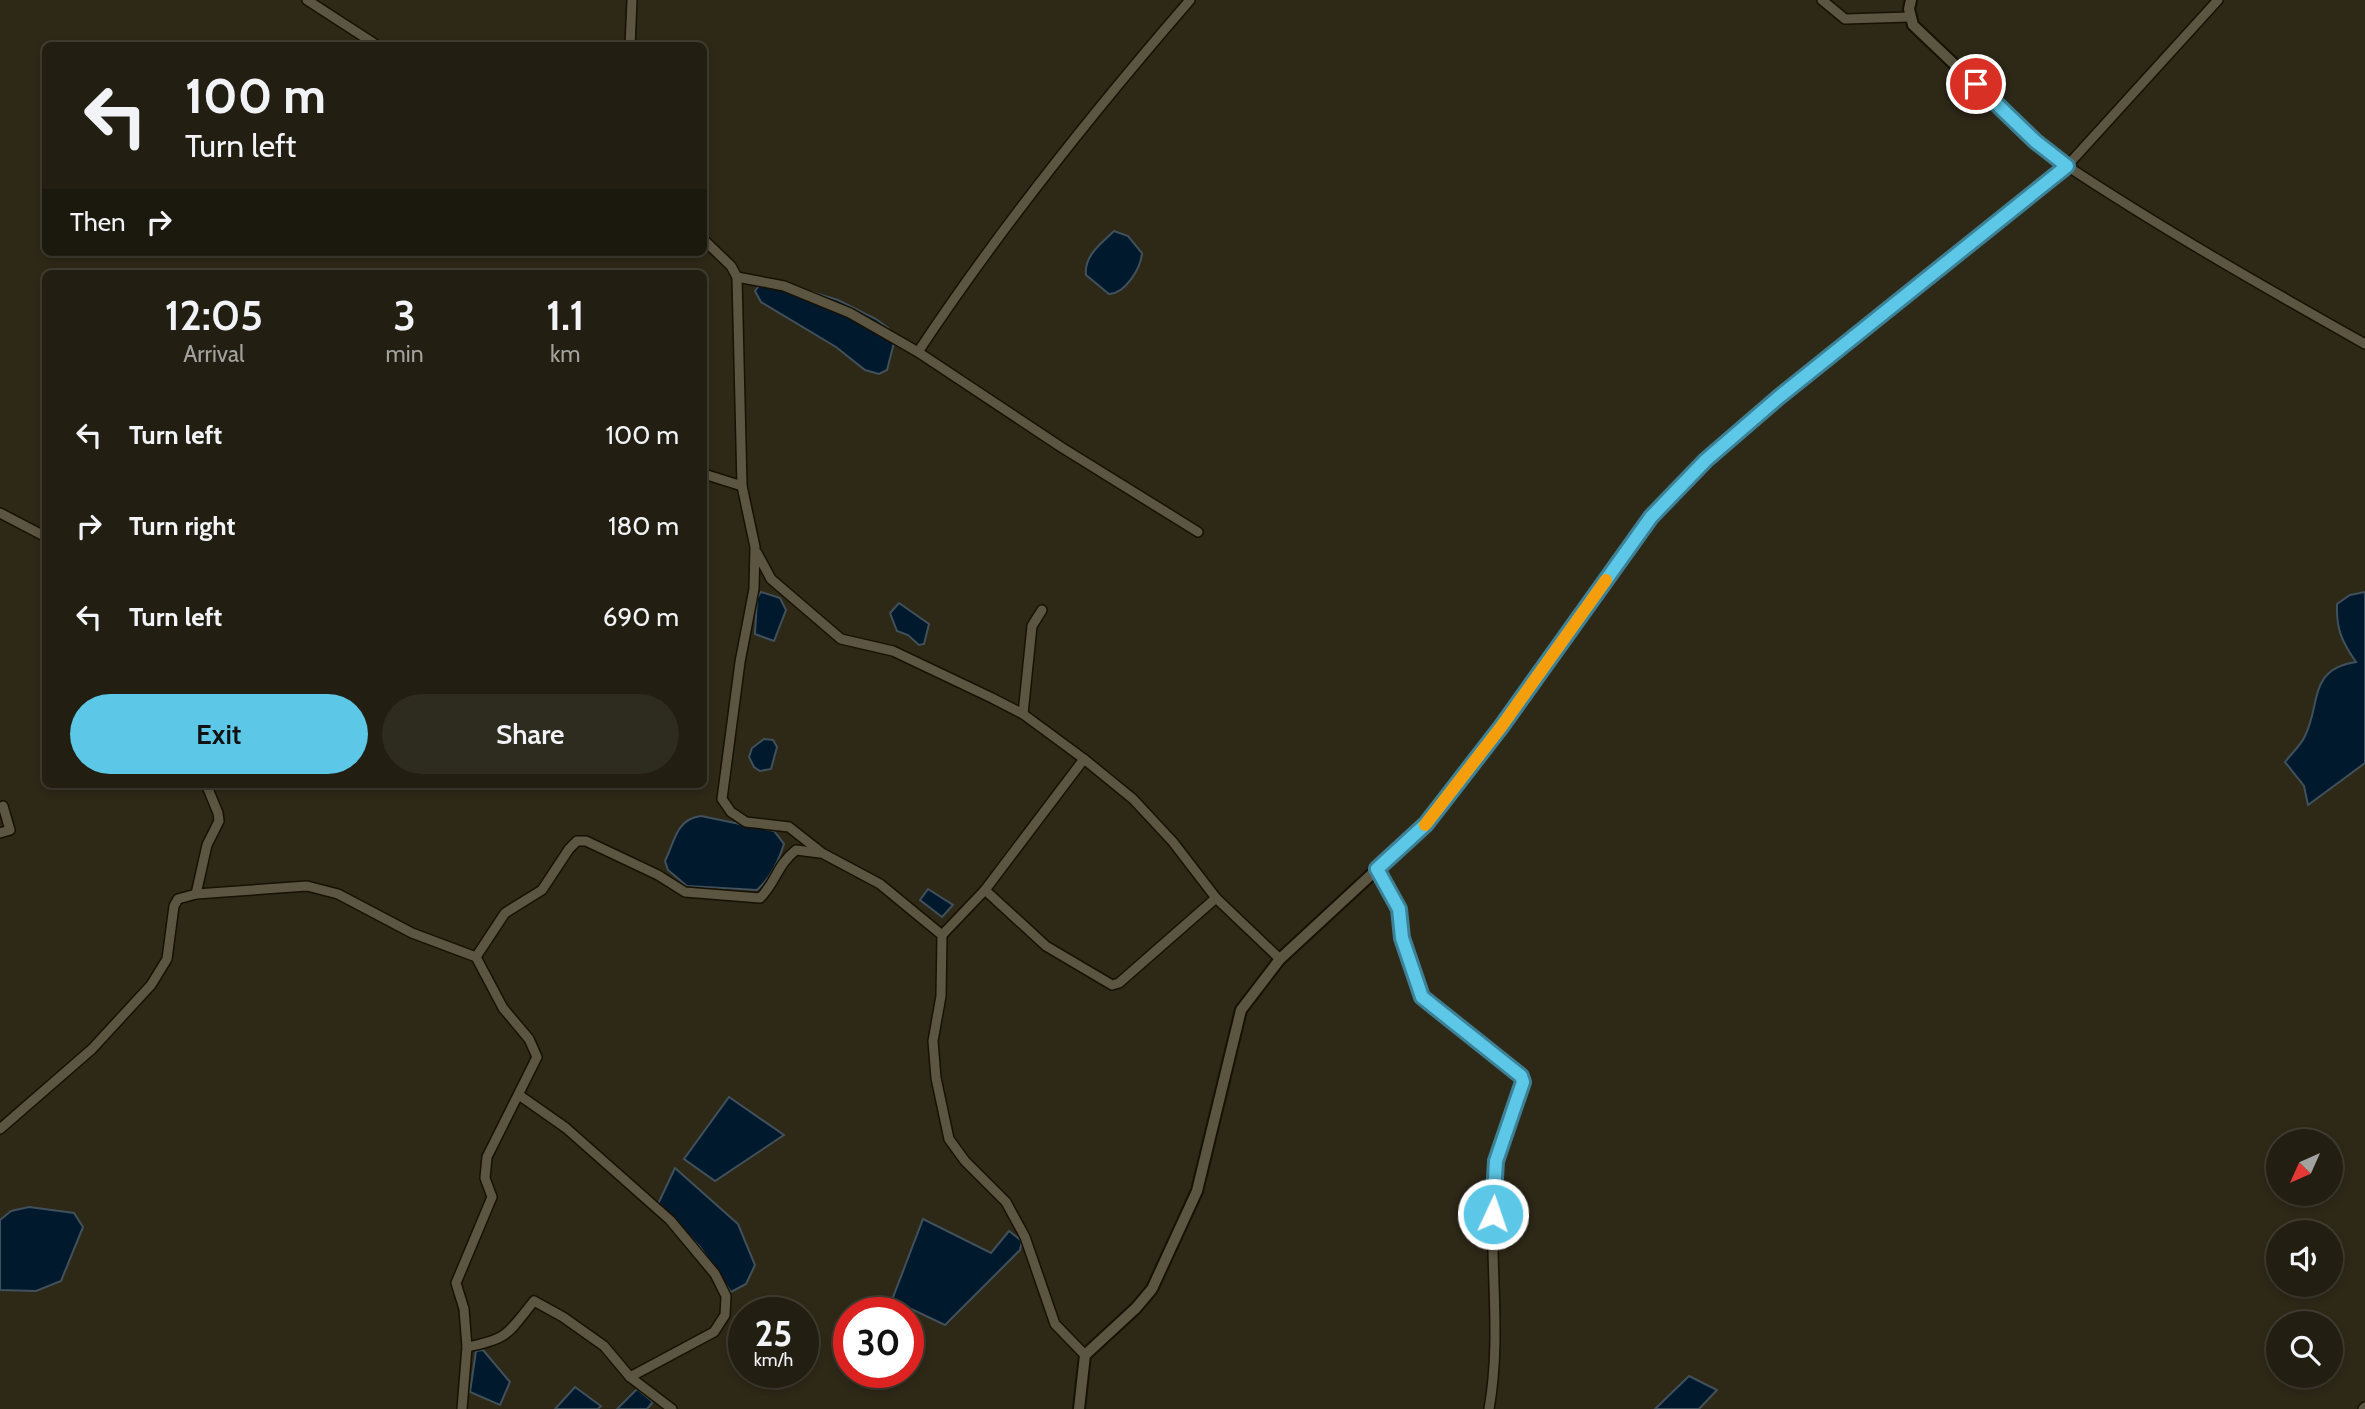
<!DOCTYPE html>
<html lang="en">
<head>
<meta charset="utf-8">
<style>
	body { margin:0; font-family:Cabin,sans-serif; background:#2e2b1f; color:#f1f3f6; height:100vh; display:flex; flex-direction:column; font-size:26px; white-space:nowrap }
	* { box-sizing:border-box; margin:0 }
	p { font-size:23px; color:#a2a29f }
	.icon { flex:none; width:38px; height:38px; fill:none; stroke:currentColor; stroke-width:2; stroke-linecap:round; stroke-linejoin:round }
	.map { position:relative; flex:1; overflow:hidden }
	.panel { position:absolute; left:42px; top:270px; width:665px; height:518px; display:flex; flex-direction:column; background:#221e11; border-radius:10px; box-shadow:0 4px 10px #0003,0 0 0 2px #3f3c31 }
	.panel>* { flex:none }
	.hud { position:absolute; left:42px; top:42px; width:665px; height:214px; border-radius:10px; box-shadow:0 4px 10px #0003,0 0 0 2px #3f3c31; background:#221e11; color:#f1f3f6; overflow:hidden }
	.needle { width:46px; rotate:225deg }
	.buttons { position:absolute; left:2266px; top:1129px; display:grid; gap:14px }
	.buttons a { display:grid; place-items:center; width:77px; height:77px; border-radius:50%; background:#221e11; box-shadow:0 4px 10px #0003,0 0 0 2px #3f3c31; font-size:35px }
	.speed { position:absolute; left:728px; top:1297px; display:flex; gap:14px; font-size:35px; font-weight:700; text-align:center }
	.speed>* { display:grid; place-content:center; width:91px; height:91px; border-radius:50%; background:#221e11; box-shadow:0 4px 10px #0003,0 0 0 2px #3f3c31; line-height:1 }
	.speed small { font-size:18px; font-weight:400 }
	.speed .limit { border:10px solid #d22; background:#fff; color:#111 }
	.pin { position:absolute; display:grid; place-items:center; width:60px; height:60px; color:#fff; margin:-30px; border:4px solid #fff; border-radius:50%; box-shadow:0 2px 7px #0007 }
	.me { position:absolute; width:77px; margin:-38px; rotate:3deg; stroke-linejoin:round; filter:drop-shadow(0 0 5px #0008) }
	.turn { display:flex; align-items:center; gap:24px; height:147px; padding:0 28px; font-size:32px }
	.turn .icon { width:91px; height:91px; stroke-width:2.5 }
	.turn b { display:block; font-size:49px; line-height:60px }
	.then { display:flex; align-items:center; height:66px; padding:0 28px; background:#0003; gap:14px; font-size:26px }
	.eta { display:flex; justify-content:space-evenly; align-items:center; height:119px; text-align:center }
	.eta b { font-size:42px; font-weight:600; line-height:49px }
	.button { display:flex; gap:14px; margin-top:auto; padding:14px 28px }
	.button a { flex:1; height:80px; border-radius:42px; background:#5cc7e7; color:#111; font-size:28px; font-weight:600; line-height:80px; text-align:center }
	.button a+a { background:#2e2b1f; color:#f1f3f6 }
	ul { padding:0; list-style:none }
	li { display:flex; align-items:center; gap:21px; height:91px; padding:0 28px }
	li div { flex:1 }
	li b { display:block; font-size:26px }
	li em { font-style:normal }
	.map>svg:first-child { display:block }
	.water { fill:#00192c; stroke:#40515b; stroke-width:2 }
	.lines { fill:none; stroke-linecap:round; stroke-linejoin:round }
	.minor-casing { stroke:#161102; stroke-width:12 }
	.tertiary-casing { stroke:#161102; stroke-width:14 }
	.minor { stroke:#5c5542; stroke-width:9 }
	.tertiary { stroke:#5c5542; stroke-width:10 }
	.route-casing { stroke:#3c8196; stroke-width:18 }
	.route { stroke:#5cc7e7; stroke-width:12 }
	.slow { stroke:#f59e0b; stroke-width:12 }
</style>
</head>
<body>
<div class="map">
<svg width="2365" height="1409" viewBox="0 0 2365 1409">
	<rect width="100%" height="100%" fill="#2e2817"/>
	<g class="water">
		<path d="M1114,231L1128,236L1142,253C1141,268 1125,294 1109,294L1086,275C1084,255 1101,244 1114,231Z"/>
		<polygon points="765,278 838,300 876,319 888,328 895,339 887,370 879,374 865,370 836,347 761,302 755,291"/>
		<polygon points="761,592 780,598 786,610 774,641 755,634 757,598"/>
		<path d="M2365,592V763L2308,805L2304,786L2285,762C2291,754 2301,745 2305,736C2321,704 2308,669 2356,662C2342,642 2336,629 2337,604L2350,595Z"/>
		<polygon points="899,603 929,624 924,644 919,645 908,635 897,631 890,613"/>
		<polygon points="764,739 773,740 777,747 771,769 760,771 754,767 749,757 752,748"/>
		<path d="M701,816L774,831L784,844C778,862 771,877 757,890L687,886L668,870L665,861C675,841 676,819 701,816Z"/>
		<polygon points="928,889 953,905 942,917 920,900"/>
		<polygon points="729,1097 784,1135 715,1181 684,1159"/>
		<polygon points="675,1168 738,1224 755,1265 746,1284 731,1292 700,1247 658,1204"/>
		<polygon points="29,1207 74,1213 83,1227 61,1281 36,1291 0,1290 0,1220 11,1211"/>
		<polygon points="923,1219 991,1253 1009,1231 1022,1241 1020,1250 945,1325 892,1300"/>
		<polygon points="483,1350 510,1382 500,1405 470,1392 476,1351"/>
		<polygon points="1689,1376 1717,1390 1699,1409 1655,1409"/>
		<polygon points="575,1387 601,1406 598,1409 555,1409"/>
		<polygon points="637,1389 653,1402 647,1409 617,1409"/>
	</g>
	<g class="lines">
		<defs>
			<g id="minor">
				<polyline points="307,0 378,46"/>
				<polyline points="1822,0 1845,19 1909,17"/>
				<path d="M2218,0L2067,166C2164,230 2264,287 2365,344"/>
				<polyline points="630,46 632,0"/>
				<polyline points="704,240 731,266 737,277 742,486 755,547 754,589 740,662 722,799 731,812 746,822 789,827 822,853 880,884 942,935 941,996 933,1041 936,1078 949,1139 965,1161 1006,1202 1025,1237 1055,1324 1085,1355"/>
				<polyline points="737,277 784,286 850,313 918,352 1061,447 1198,532"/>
				<path d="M918,352C1000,228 1093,112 1190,0"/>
				<polyline points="704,474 742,486"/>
				<polyline points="0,513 46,537"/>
				<polyline points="757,553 771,579 841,639 893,651 992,698 1023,714 1084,759 1133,799 1173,842 1216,898 1280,959"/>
				<polyline points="1023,714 1032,626 1042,610"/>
				<polyline points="0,833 10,830 3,806"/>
				<path d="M1377,869L1400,909L1402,938L1422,997L1521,1076L1523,1082C1468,1193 1509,1296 1489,1409"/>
				<polyline points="985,890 1046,946 1112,985 1119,983 1216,898"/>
				<polyline points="196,894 207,845 219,821 218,813 206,784"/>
				<polyline points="942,935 985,890 1084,759"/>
				<path d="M476,957L505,913L542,890L569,849L577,841H586L658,875L685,892L760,898C777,881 776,866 796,850L820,853"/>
				<polyline points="519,1095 566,1128 670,1220 715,1274 726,1296 725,1315 714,1332 630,1377"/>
				<polyline points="0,1129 92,1049 151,985 167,959 174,906 178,899 196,894 307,886 338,894 412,933 476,957 503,1008 529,1039 537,1057 487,1157 485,1178 492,1197 456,1283 464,1309 467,1347 462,1409"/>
				<path d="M467,1347C509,1339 508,1333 534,1301L563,1317L604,1346L630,1377L672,1409"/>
				<polyline points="2363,1409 2365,1407"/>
			</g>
			<polyline id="tertiary" points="1079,1409 1085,1355 1136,1308 1152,1289 1197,1191 1241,1010 1280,959 1426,824 1501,727 1651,517 1706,460 1779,396 2067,166 2035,141 1913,25 1909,9 1911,0"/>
		</defs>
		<use href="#minor" class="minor-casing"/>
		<use href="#tertiary" class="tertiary-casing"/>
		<use href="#minor" class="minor"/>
		<use href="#tertiary" class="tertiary"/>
	</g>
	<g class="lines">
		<defs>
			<polyline id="route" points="1493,1214 1496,1161 1523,1082 1521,1076 1422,997 1402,938 1399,909 1377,869 1426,824 1501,727 1651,517 1706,460 1779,397 2067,166 2035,141 1976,84"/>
		</defs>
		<use href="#route" class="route-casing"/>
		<use href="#route" class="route"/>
		<polyline class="slow" points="1425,825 1501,727 1606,580"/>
	</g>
</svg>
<div class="buttons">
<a><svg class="needle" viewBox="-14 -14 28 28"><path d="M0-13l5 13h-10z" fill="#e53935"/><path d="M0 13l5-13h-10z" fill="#a2a29f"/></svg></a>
<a><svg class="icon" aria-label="sound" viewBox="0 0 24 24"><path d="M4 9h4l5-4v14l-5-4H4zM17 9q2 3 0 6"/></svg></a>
<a><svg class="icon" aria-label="search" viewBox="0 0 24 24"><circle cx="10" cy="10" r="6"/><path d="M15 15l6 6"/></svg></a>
</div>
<div class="speed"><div>25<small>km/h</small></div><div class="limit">30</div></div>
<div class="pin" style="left:1976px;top:84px;background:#d93025"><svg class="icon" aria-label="arrive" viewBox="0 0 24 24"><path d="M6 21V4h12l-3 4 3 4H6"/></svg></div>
<svg class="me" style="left:1493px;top:1214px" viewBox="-20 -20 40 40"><circle r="17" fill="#5cc7e7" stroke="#fff" stroke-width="3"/><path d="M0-11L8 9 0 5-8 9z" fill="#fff"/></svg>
<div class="hud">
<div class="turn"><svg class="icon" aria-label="left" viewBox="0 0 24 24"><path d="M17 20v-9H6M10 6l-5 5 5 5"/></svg><div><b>100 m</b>Turn left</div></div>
<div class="then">Then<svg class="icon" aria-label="right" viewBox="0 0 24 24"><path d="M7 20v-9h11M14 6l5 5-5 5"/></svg></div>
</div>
<section class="panel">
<div class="eta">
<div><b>12:05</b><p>Arrival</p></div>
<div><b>3</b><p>min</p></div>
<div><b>1.1</b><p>km</p></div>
</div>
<ul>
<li><svg class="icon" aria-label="left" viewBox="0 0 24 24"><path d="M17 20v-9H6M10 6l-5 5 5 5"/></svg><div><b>Turn left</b></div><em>100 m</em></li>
<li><svg class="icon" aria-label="right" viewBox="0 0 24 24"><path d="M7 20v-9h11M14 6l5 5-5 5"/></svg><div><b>Turn right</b></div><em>180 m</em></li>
<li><svg class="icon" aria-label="left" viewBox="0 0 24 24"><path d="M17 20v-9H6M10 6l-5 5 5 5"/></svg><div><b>Turn left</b></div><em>690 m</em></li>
</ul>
<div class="button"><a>Exit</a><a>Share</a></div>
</section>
</div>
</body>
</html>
